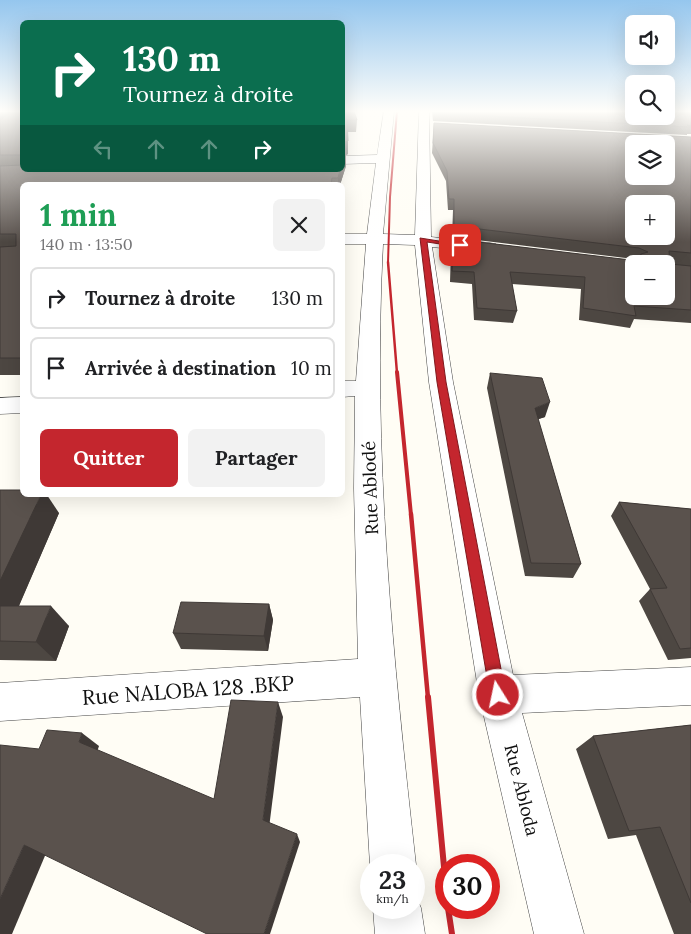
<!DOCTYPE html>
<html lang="fr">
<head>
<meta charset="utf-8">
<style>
	body { margin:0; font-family:Lora,serif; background:#f2f2f2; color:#202124; height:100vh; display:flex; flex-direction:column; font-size:19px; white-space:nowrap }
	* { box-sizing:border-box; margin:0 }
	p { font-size:16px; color:#757577 }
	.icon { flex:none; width:28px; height:28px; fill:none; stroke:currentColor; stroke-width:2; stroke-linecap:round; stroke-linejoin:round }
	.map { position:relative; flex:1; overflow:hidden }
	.details { position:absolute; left:20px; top:182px; width:325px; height:315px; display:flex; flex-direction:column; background:#fff; border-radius:8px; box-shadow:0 5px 20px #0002 }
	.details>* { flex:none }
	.banner { position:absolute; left:20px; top:20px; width:325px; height:152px; border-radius:8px; box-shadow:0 5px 20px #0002; background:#0b6e4f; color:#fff; overflow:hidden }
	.buttons { position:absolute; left:625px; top:15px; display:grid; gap:10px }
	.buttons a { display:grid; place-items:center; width:50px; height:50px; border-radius:8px; background:#fff; box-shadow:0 5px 20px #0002; font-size:25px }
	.speed { position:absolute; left:360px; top:854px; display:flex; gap:10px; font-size:25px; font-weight:700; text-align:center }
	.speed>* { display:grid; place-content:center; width:65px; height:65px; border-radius:50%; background:#fff; box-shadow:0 5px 20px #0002; line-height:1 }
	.speed small { font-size:12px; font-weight:400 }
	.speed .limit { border:8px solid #d22; background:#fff; color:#111 }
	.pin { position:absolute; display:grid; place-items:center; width:42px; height:42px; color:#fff; margin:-21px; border-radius:10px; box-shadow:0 2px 8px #0006 }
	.me { position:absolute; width:55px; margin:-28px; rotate:350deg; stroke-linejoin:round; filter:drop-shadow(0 0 4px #0008) }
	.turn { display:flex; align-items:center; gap:18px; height:105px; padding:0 20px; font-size:22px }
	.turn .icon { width:65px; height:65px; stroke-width:2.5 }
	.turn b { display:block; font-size:35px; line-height:42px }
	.lanes { display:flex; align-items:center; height:48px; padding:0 20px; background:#0003; justify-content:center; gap:25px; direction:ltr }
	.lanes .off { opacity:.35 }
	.round { display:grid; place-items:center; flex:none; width:52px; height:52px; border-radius:8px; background:#f2f2f2 }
	.overview { display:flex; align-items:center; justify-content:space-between; height:85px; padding:0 20px }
	h1 { font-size:30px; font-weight:700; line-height:38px; color:#1e9e55 }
	.button { display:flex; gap:10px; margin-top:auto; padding:10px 20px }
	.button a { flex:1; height:58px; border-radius:8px; background:#c4262e; color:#fff; font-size:20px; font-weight:700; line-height:58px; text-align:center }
	.button a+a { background:#f2f2f2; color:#202124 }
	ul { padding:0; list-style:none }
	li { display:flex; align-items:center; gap:15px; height:62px; margin:0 10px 8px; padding:0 10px; border:2px solid #e0e0e0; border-radius:8px }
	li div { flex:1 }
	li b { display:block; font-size:19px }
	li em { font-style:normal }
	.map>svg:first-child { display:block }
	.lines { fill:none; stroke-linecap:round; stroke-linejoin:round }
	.minor-casing { stroke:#444; stroke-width:1 }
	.minor { fill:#fff; fill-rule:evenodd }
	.rail-far4 { stroke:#c4262e; stroke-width:2 }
	.rail-far3 { stroke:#c4262e; stroke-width:2.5 }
	.rail-far2 { stroke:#c4262e; stroke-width:4 }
	.rail-far1 { stroke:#c4262e; stroke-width:4.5 }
	.rail { stroke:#c4262e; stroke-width:6 }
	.wall { fill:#4d4742 }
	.shaded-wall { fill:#3f3936 }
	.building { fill:#5a524d; stroke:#3f3936; fill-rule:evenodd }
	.route { fill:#c4262e; stroke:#7f191e }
	.labels { text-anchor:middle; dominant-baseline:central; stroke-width:5; stroke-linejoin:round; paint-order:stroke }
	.street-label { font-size:18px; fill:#111; stroke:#fff }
	.near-street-label { font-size:21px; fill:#111; stroke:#fff }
</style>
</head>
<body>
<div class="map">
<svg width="691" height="934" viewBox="0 0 691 934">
	<rect width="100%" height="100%" fill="#fffdf5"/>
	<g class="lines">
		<defs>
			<g id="minor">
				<path d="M384,111H394L383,234L415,235L419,111H429L431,237L490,243L496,244L499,248L496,252L490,253L432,247L453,382L513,675L691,667V705L522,713L584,934H534L479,695L429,382L415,245L383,244C372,452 393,659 416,865L414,871V865H371V868L370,865L360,697L0,721V683L358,659L354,488L355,396L342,397V381H356L366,244H342V234H367L376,163L342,164V156L377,155Z"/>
				<polygon points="22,397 22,413 0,414 0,398"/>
				<polygon points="414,891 421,908 425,934 375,934 373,908 414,908"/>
			</g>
		</defs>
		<use href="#minor" class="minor-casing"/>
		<use href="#minor" class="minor"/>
		<polyline class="rail-far4" points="388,263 390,197 397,111"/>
		<polyline class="rail-far3" points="388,262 397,373"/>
		<polyline class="rail-far2" points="397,372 411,515"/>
		<polyline class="rail-far1" points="411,514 428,698"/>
		<g class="rail">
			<polyline points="428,697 446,888"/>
			<polyline points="448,908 452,934"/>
		</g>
	</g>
	<g class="wall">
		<polygon points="0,111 22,111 22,170 342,170 342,111 357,120 356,132 347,132 348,154 346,155 346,166 340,185 22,185 22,375 0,375"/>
		<polygon points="432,111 691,111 691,134 687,134 687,135 433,121"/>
		<polygon points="434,123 691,137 691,323 634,319 630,328 579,320 581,289 512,284 517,311 513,323 474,320 472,284 450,282 451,250 453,239 638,261 634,259 452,237 453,210 448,210 446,181 432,153"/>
		<polygon points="490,373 545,417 538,419 581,564 573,578 525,576 487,388"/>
		<polygon points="0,490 59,513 19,606 69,626 56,661 0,660"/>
		<polygon points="619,502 691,509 691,658 668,660 639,601 650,589 611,516"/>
		<polygon points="269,604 273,620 268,651 181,649 173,633"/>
		<polygon points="691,725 691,934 674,934 636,835 608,839 576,749 593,736"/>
	</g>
	<g class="shaded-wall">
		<polygon points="0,111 12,111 0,122"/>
		<polygon points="348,141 348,154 346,155 346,166 340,185 338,185 338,178 340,170 342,170 342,143"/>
		<polygon points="550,402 545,417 530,422 535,408"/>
		<polygon points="41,495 47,495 59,513 10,626 0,617 0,581"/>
		<polygon points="269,604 273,620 268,651 264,636"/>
		<polygon points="51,606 69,626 56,661 36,642"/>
		<polygon points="278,702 283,717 269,828 263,820"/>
		<polygon points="82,733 99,746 96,755 79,742"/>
		<polygon points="297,834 300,842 270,934 264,934"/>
		<polygon points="24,845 47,851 12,934 0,934 0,899"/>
	</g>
	<g class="building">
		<polygon points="12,111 22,111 22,155 0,155 0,120"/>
		<polygon points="342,111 354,111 357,120 347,120 348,141 342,143"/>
		<polygon points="433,111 634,111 634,116 666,116 666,111 691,111 691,126 687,125 690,127 433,113"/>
		<path d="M434,123L691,137V253L669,251L670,264L691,266V310L634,306L636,316L583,308L585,277L510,272L517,311L477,308L474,272L452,271L453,239L639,261L641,254L648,252L639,248L454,226V199H449L447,171L433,143ZM634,144H666V176H634ZM634,204H666V236H634ZM634,264H666V296H634Z"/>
		<polygon points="342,152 346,153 342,163"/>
		<polygon points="22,165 22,170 340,170 338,178 332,178 331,185 22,185 22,358 0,358 0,247 16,246 16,234 0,234 0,166"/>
		<polygon points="490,373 542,378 550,402 535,408 581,564 531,563"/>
		<polygon points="0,490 22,490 22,495 41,495 0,581"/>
		<polygon points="619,502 691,509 691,648 680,649 650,589 667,588"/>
		<polygon points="181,602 269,604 264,636 173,633"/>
		<polygon points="0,606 51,606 36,642 0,641"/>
		<polygon points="231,700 278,702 263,820 297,834 264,934 207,934 24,845 0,899 0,745 39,749 47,730 82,733 79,742 214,799"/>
		<polygon points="691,725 691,903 660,827 629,831 593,736"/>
	</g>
	<linearGradient id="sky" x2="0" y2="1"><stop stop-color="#95c6ee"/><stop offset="0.46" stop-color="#fffefa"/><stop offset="1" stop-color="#fffefa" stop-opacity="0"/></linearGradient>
	<rect width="691" height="242" fill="url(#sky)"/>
	<polygon class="route" points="420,238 464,245 460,247 427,242 446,382 506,695 503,701 498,703 492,701 490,695 437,382"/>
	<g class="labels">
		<g class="street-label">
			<text transform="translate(370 488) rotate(-92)">Rue Ablodé</text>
			<text transform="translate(522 790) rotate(76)">Rue Abloda</text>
		</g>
		<g class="near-street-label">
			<text transform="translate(188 690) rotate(-4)">Rue NALOBA 128 .BKP</text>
		</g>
	</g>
</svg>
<div class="buttons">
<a><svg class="icon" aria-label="sound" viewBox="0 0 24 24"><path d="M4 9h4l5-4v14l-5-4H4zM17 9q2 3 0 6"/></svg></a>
<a><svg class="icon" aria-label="search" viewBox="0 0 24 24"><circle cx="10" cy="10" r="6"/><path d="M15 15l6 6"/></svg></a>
<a><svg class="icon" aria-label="layers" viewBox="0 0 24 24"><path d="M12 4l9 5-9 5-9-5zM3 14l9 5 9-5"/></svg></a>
<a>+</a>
<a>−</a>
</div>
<div class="speed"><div>23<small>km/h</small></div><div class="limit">30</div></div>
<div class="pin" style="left:460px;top:245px;background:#d93025"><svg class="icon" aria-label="arrive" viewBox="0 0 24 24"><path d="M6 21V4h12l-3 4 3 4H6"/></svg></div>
<svg class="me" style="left:498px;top:695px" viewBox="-20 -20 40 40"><circle r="17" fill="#c4262e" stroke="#fff" stroke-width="3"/><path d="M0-11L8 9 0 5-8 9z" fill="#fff"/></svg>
<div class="banner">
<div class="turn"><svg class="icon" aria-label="right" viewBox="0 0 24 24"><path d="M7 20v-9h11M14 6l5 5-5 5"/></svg><div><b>130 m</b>Tournez à droite</div></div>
<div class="lanes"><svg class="icon off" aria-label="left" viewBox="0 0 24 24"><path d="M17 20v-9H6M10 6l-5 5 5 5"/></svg><svg class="icon off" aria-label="ahead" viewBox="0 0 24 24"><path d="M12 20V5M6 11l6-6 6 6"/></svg><svg class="icon off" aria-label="ahead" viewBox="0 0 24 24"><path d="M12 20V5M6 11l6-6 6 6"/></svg><svg class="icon" aria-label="right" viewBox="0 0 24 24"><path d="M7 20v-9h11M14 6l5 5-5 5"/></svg></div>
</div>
<section class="details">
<div class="overview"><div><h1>1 min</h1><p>140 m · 13:50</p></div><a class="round"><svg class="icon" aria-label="close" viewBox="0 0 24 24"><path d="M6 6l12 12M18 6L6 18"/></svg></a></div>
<ul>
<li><svg class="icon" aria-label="right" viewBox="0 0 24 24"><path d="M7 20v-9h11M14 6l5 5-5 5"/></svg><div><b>Tournez à droite</b></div><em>130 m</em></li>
<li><svg class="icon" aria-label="arrive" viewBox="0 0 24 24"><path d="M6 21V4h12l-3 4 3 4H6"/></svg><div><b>Arrivée à destination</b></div><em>10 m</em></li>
</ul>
<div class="button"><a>Quitter</a><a>Partager</a></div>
</section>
</div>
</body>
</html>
